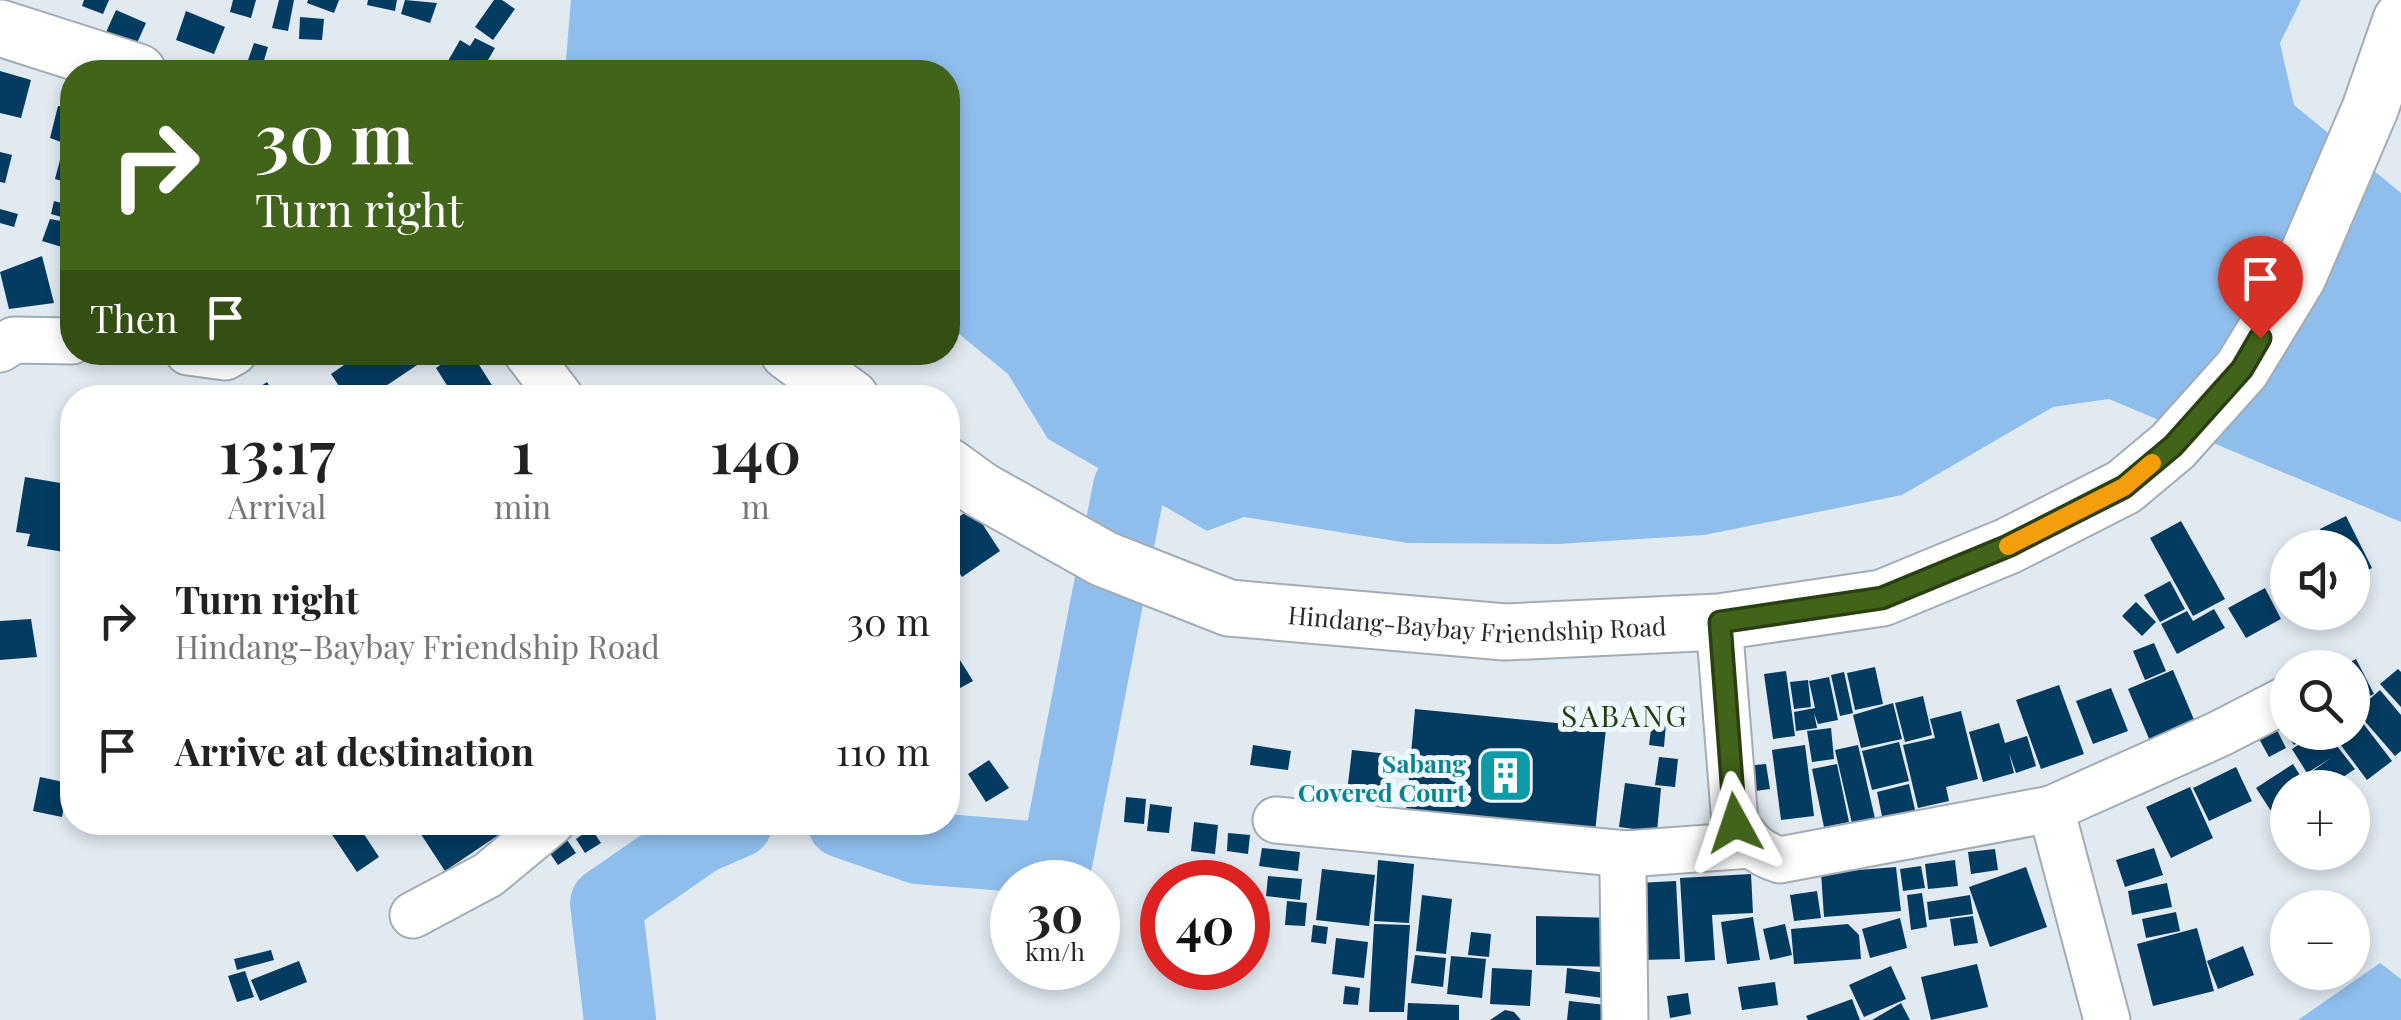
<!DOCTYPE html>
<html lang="en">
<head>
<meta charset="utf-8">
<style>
	body { margin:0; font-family:"Playfair Display",serif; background:#f2f2f2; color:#222; height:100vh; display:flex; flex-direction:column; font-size:38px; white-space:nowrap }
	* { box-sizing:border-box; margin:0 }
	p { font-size:32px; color:#767676 }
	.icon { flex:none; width:55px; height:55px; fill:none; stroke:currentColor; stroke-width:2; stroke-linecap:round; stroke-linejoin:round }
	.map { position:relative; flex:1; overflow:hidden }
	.sheet { position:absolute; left:60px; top:385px; width:900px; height:450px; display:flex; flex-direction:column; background:#fff; border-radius:40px; box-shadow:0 5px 15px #0003 }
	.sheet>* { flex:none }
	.guide { position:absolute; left:60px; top:60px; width:900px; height:305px; border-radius:40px; box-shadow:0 5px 15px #0003; background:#42631a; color:#fff; overflow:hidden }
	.tools { position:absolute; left:2270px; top:530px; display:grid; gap:20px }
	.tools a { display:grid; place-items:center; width:100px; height:100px; border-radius:50%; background:#fff; box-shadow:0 5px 15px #0003; font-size:50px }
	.speed { position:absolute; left:990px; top:860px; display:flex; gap:20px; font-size:50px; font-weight:700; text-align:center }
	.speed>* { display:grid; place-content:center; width:130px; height:130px; border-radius:50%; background:#fff; box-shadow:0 5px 15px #0003; line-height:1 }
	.speed small { font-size:25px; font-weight:400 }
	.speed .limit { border:15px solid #d22; background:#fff; color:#111 }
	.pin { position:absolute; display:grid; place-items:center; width:85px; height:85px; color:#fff; margin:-102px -42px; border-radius:50% 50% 50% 0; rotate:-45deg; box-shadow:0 0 10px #0007 }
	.pin .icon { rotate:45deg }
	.me { position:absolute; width:110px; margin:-55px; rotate:355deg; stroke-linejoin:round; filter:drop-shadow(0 0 8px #0008) }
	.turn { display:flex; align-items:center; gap:35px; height:210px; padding:0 30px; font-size:45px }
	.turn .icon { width:130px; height:130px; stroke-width:2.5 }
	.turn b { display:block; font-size:70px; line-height:85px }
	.then { display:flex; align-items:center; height:95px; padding:0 30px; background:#0003; gap:20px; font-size:38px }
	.eta { display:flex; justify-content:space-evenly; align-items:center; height:170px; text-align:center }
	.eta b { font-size:60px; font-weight:600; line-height:70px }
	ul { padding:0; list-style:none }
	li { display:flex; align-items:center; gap:30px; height:130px; padding:0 30px }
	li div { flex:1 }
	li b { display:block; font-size:38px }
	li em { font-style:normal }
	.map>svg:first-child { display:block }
	.water { fill:#8fbeed }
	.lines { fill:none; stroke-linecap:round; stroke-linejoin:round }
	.river { stroke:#8fbeed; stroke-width:72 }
	.building { fill:#043b60 }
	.minor-casing { stroke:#a4acb3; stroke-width:49 }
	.major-casing { stroke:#a4acb3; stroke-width:59 }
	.minor { stroke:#fff; stroke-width:45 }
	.major { stroke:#fff; stroke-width:55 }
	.route-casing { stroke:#2b4011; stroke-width:25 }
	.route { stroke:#42631a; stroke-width:18 }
	.slow { stroke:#f59e0b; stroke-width:18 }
	.labels { text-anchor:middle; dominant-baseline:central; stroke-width:10; stroke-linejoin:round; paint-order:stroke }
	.street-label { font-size:25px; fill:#272a2d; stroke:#eef7fe }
	.culture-label { font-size:25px; font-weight:bold; fill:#0d838f; stroke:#eef7fe; text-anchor:end }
	.quarter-label { font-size:30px; letter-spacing:2.5px; fill:#253c08; stroke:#eef7fe }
</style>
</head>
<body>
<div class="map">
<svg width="2401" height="1020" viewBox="0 0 2401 1020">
	<rect width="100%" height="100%" fill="#e1e9f1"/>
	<g class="water">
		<polygon points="571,0 2301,0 2280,43 2294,105 2401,193 2401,522 2109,399 2053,407 1902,495 1704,535 1558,544 1408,543 1244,517 1207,531 1048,439 1008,374 948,325 948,72 565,72"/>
		<polygon points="2380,963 2401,979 2401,1020 2298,1020"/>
	</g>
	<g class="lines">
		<g class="river">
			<polyline points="843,822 918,848 1057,859 1129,487"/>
			<polyline points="620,1020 606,903 700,838 737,822"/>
		</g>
	</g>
	<g class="building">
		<polygon points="84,0 109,0 103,14 82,6"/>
		<polygon points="233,0 256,0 251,18 230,12"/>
		<polygon points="279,0 294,0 288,31 272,28"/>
		<polygon points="308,0 339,0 334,13 307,3"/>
		<polygon points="368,0 397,0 395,11 367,5"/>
		<polygon points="405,0 437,3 430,23 401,14"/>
		<polygon points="494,0 502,0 515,9 493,40 475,27"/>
		<polygon points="116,10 146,23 129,61 99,48"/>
		<polygon points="186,11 225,27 214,54 176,40"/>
		<polygon points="300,17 324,19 322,40 299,39"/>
		<polygon points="475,38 495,48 481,72 468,72 448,61 460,40 470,46"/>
		<polygon points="254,43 268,47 262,67 247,63"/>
		<polygon points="0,71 31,80 21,118 0,113"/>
		<polygon points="58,106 72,108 72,146 50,138"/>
		<polygon points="64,145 72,147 72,184 55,179"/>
		<polygon points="0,152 12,155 5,183 0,182"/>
		<polygon points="54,201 72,206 72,220 51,214"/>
		<polygon points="0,209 18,214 14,227 0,223"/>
		<polygon points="50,219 72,223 72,250 42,241"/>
		<polygon points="42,256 54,303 9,309 0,272"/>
		<polygon points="363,352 417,352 423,361 368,398 347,398 331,374"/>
		<polygon points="459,352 471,352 500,398 455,398 436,368"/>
		<polygon points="267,382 277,398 249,398 247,395"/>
		<polygon points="25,477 72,485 71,553 27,546 30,534 16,532"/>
		<polygon points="972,508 1000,551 962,577 948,555 948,524"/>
		<polygon points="2346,516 2372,568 2352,577 2352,548 2330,548 2320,529"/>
		<polygon points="2181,521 2225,599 2193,616 2150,538"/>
		<polygon points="2320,532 2327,548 2303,548 2301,541"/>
		<polygon points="2170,581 2185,609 2160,622 2144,595"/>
		<polygon points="2265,588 2281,619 2246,638 2228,608"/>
		<polygon points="2136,602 2156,622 2142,636 2122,616"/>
		<polygon points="2352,605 2359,612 2331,626 2324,612 2352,612"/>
		<polygon points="2214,609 2225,628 2177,654 2161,624 2187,611 2193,621"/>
		<polygon points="63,614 72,615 72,677 61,677"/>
		<polygon points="31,619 37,657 0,660 0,621"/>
		<polygon points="2154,643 2166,671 2145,680 2133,651"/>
		<polygon points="955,652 973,681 951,693 948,687 948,656"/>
		<polygon points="2356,659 2374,694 2354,703 2352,668 2338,668"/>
		<polygon points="1875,667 1883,704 1855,710 1847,673"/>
		<polygon points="2398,669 2401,672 2401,707 2380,684"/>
		<polygon points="2173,670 2195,722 2150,741 2128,689"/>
		<polygon points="1786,671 1795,736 1773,739 1764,674"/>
		<polygon points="1844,672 1853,713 1840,716 1831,675"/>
		<polygon points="1829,677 1838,720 1818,724 1814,713 1817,728 1796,731 1794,712 1815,708 1809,681"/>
		<polygon points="1808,680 1811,707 1794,709 1790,682"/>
		<polygon points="2059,685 2084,754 2041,769 2016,700"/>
		<polygon points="2111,688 2128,731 2093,744 2076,701"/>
		<polygon points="2380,690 2401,715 2401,751 2395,756 2356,711"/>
		<polygon points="1923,696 1932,735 1905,742 1895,703"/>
		<polygon points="1893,703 1902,739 1861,748 1853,715"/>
		<polygon points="1415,709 1606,728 1594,842 1405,823"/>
		<polygon points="2352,709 2392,761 2367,780 2331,732 2352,732"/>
		<polygon points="1961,711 1978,779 1946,787 1949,801 1918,808 1903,745 1935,738 1930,719"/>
		<polygon points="1652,722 1666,723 1664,747 1649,745"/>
		<polygon points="1999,723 2005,743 2027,736 2036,766 2016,773 2009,753 2014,773 1983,782 1969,732"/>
		<polygon points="1831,728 1834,759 1812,762 1807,731"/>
		<polygon points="2276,728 2286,748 2269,757 2258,737"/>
		<polygon points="2285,732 2313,732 2294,745"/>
		<polygon points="2318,732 2326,732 2355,769 2327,788 2317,788 2308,774 2331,758 2307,773 2292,749"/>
		<polygon points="1899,742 1909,781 1872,790 1862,751"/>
		<polygon points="1253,745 1291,751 1288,770 1250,765"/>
		<polygon points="1805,745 1814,816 1781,820 1772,750"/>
		<polygon points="1858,745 1877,827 1854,832 1835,750"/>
		<polygon points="1352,750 1389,754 1384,797 1347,792"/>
		<polygon points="1659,757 1678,759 1675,787 1655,785"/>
		<polygon points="989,760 1009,788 986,802 968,774"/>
		<polygon points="1766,764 1770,789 1748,792 1745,766"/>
		<polygon points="1837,764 1849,822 1824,827 1812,769"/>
		<polygon points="2293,764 2308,788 2288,788 2288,837 2256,788"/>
		<polygon points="2236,767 2252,801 2209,821 2193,788"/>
		<polygon points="40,777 68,783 62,817 33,811"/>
		<polygon points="1625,783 1661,788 1657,832 1619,827"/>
		<polygon points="1909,784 1916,814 1883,821 1877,792"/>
		<polygon points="2190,787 2213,838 2171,858 2146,807"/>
		<polygon points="1126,797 1146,799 1144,824 1124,822"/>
		<polygon points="1150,804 1172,807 1169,833 1147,831"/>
		<polygon points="328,822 356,822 379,857 357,872 325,824"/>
		<polygon points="413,822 509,822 512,826 445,871"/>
		<polygon points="1194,822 1218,825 1215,854 1191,851"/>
		<polygon points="591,828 601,843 585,853 576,839"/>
		<polygon points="1228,833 1250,835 1248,854 1227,851"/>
		<polygon points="565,837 576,853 558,865 547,849"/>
		<polygon points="1262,848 1300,852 1298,871 1259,866"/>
		<polygon points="2154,848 2163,875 2125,887 2116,860"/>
		<polygon points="1995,849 1998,870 1971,874 1968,852"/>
		<polygon points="1378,860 1414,864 1409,923 1374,921"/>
		<polygon points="1955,860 1958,886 1928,889 1925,864"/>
		<polygon points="1921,866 1925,888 1903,891 1900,869"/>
		<polygon points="1896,867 1901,911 1824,917 1821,873"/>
		<polygon points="2026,867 2047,927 1990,947 1969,887"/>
		<polygon points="1322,869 1375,875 1369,926 1316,920"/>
		<polygon points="1751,874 1753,913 1712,915 1715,960 1685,962 1680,878"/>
		<polygon points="1268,876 1302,879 1300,900 1266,896"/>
		<polygon points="1676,881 1680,959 1641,960 1637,883"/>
		<polygon points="2167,883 2172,907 2132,915 2128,891"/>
		<polygon points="1817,891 1821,918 1794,921 1790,895"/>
		<polygon points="1922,893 1927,927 1911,930 1907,895"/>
		<polygon points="1422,895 1452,899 1446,954 1416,951"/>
		<polygon points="1970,895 1973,914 1929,920 1927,902"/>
		<polygon points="1287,901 1307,903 1305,926 1285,925"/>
		<polygon points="2176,912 2180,931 2146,938 2142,919"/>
		<polygon points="1536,916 1615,918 1614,967 1536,965"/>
		<polygon points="1973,916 1978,943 1954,946 1950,919"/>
		<polygon points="1753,917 1760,960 1727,964 1721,922"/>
		<polygon points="1900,918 1907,948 1870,958 1862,929"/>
		<polygon points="1374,924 1410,925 1404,1012 1369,1012"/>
		<polygon points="1785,924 1792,955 1770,960 1763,929"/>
		<polygon points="1848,924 1859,935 1861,959 1794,964 1791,929"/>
		<polygon points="1313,925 1328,927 1326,944 1311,942"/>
		<polygon points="2197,928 2214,991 2153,1006 2137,944"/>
		<polygon points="1471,932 1491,934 1489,957 1468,955"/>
		<polygon points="1336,938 1368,942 1364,978 1332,974"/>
		<polygon points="2243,946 2254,975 2218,989 2207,961"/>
		<polygon points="271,950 274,960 237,970 234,959"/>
		<polygon points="1415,955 1446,958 1443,987 1411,983"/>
		<polygon points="1451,956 1486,959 1482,998 1447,994"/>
		<polygon points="299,961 307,982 260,1001 251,980"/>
		<polygon points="1977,964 1988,1007 1931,1020 1921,977"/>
		<polygon points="1891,966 1906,999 1864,1017 1849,985"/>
		<polygon points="1492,968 1532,970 1530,1006 1490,1004"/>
		<polygon points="1567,968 1614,974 1611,999 1565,993"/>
		<polygon points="245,971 254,997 237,1002 228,976"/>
		<polygon points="1775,982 1778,1005 1742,1010 1738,987"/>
		<polygon points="1345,986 1360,988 1358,1005 1343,1004"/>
		<polygon points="1688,993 1691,1014 1670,1018 1667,996"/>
		<polygon points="1852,999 1860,1020 1808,1020 1806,1016"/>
		<polygon points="1569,1001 1615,1006 1614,1020 1567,1020"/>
		<polygon points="1408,1003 1459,1005 1459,1020 1407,1020"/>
		<polygon points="1901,1003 1910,1020 1872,1020"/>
		<polygon points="1505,1010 1514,1012 1521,1020 1490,1020"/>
	</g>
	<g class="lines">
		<defs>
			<g id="minor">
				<polyline points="0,349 14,340 72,341"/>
				<polyline points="188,352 225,357 234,352"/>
				<polyline points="526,352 561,398"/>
				<path d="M1719,622L1735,823C1748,842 1757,853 1780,860L2051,809L2107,1020"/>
				<polyline points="2051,809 2219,734 2287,699"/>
				<polyline points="1276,820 1626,854 1750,845"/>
				<polyline points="413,915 488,875 552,822"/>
				<polyline points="1625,1020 1623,872 1626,854"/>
			</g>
			<g id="major">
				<polyline points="0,28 138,72"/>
				<polyline points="788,352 851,398"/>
				<path id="s1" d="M948,466L981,490L1104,559L1229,608L1505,632L1719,622L1882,598L2008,546L2124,487L2173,446L2242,369L2298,277L2370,109L2401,20"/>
			</g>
		</defs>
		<use href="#minor" class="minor-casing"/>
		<use href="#major" class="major-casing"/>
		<use href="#minor" class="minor"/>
		<use href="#major" class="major"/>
	</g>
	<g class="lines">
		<defs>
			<polyline id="route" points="1735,823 1720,622 1882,598 2008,546 2124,487 2173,446 2242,369 2260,338"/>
		</defs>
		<use href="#route" class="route-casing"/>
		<use href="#route" class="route"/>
		<polyline class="slow" points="2008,546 2124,487 2152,463"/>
	</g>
	<defs>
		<symbol id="building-square" viewBox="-11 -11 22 22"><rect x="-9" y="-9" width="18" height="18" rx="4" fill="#0f9aa8" stroke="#eef7fe"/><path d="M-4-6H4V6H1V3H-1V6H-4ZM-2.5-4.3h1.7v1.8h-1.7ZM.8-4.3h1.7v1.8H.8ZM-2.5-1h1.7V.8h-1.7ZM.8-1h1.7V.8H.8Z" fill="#fff"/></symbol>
	</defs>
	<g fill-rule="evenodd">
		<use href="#building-square" x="1474" y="744" width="63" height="63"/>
	</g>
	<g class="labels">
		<g class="street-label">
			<text stroke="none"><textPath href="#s1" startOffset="565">Hindang-Baybay Friendship Road</textPath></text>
		</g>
		<g class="culture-label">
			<text x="1466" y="762">Sabang<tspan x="1466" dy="29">Covered Court</tspan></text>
		</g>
		<g class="quarter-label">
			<text x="1625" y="715">SABANG</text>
		</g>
	</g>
</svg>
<div class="tools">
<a><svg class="icon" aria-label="sound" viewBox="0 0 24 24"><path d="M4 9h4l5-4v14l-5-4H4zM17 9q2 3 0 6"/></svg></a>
<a><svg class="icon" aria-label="search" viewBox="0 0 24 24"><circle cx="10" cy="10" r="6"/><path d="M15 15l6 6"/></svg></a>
<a>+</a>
<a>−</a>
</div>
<div class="speed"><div>30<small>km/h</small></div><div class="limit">40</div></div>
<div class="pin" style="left:2260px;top:338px;background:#d93025"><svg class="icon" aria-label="arrive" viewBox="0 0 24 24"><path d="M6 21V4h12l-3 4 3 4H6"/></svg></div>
<svg class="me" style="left:1735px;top:823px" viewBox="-20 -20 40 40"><path d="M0-17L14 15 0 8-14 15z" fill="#42631a" stroke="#fff" stroke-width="4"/></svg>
<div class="guide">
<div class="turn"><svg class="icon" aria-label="right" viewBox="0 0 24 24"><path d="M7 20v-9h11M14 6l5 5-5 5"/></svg><div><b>30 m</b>Turn right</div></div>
<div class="then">Then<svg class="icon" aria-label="arrive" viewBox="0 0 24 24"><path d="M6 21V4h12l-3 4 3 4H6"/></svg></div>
</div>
<section class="sheet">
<div class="eta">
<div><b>13:17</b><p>Arrival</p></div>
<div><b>1</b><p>min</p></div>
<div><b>140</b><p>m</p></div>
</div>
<ul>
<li><svg class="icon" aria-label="right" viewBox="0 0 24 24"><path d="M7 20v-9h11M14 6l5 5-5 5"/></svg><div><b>Turn right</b><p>Hindang-Baybay Friendship Road</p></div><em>30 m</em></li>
<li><svg class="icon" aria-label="arrive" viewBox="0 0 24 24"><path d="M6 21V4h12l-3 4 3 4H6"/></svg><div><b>Arrive at destination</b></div><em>110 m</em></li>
</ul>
</section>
</div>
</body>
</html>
